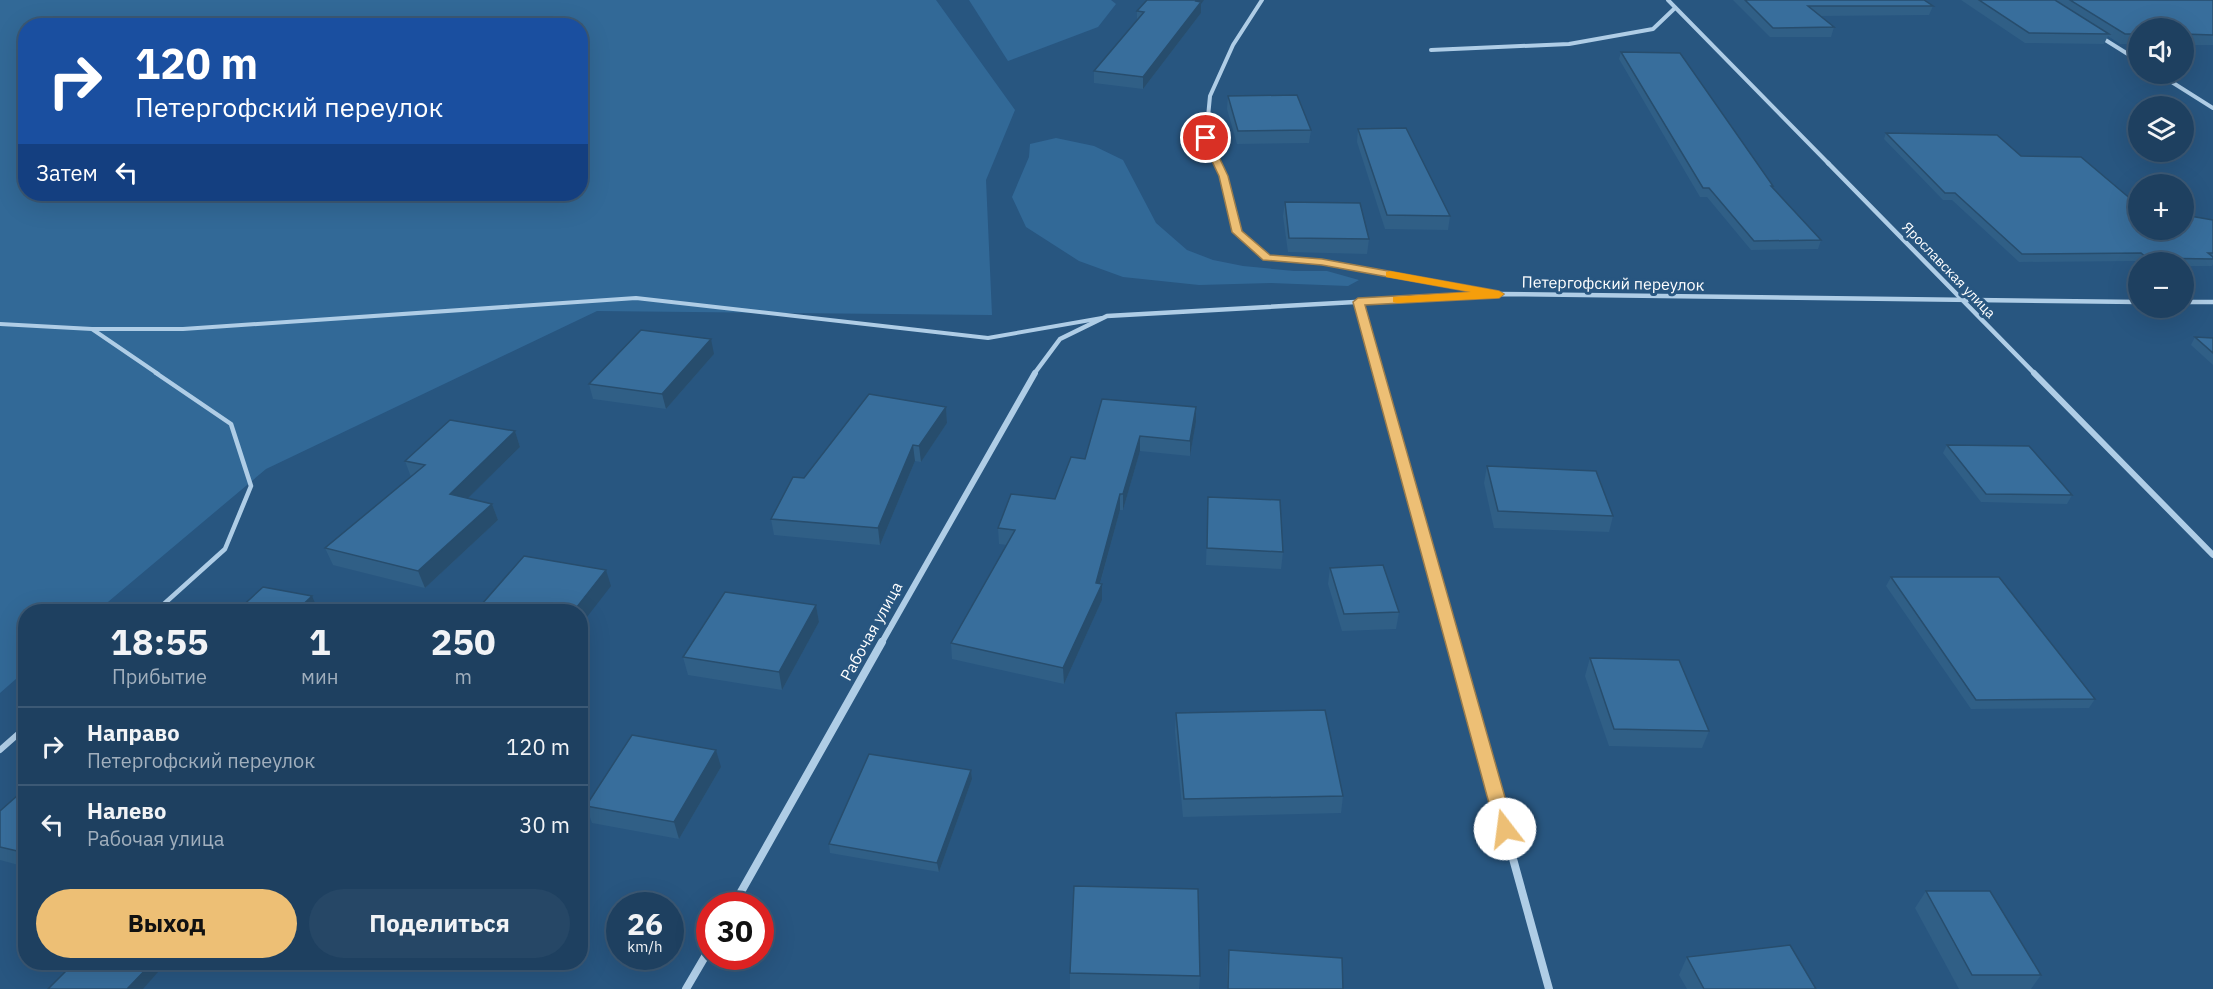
<!DOCTYPE html>
<html lang="ru">
<head>
<meta charset="utf-8">
<style>
	body { margin:0; font-family:"IBM Plex Sans",sans-serif; background:#264766; color:#f1f3f6; height:100vh; display:flex; flex-direction:column; font-size:22px; white-space:nowrap }
	* { box-sizing:border-box; margin:0 }
	p { font-size:20px; color:#a1afbd }
	.icon { flex:none; width:33px; height:33px; fill:none; stroke:currentColor; stroke-width:2; stroke-linecap:round; stroke-linejoin:round }
	.map { position:relative; flex:1; overflow:hidden }
	.sheet { position:absolute; left:18px; top:604px; width:570px; height:366px; display:flex; flex-direction:column; background:#1e4060; border-radius:24px; box-shadow:0 6px 24px #0002,0 0 0 2px #3c5975 }
	.sheet>* { flex:none }
	.hud { position:absolute; left:18px; top:18px; width:570px; height:183px; border-radius:24px; box-shadow:0 6px 24px #0002,0 0 0 2px #3c5975; background:#1a4fa0; color:#fff; overflow:hidden }
	.tools { position:absolute; left:2128px; top:18px; display:grid; gap:12px }
	.tools a { display:grid; place-items:center; width:66px; height:66px; border-radius:50%; background:#1e4060; box-shadow:0 6px 24px #0002,0 0 0 2px #3c5975; font-size:30px }
	.speed { position:absolute; left:606px; top:892px; display:flex; gap:12px; font-size:30px; font-weight:700; text-align:center }
	.speed>* { display:grid; place-content:center; width:78px; height:78px; border-radius:50%; background:#1e4060; box-shadow:0 6px 24px #0002,0 0 0 2px #3c5975; line-height:1 }
	.speed small { font-size:15px; font-weight:400 }
	.speed .limit { border:9px solid #d22; background:#fff; color:#111 }
	.pin { position:absolute; display:grid; place-items:center; width:51px; height:51px; color:#fff; margin:-26px; border:3px solid #fff; border-radius:50%; box-shadow:0 2px 6px #0007 }
	.me { position:absolute; width:66px; margin:-33px; rotate:345deg; stroke-linejoin:round; filter:drop-shadow(0 0 4px #0008) }
	.turn { display:flex; align-items:center; gap:21px; height:126px; padding:0 18px; font-size:27px }
	.turn .icon { width:78px; height:78px; stroke-width:2.5 }
	.turn b { display:block; font-size:42px; line-height:51px }
	.then { display:flex; align-items:center; height:57px; padding:0 18px; background:#0003; gap:12px; font-size:22px }
	.eta { display:flex; justify-content:space-evenly; align-items:center; height:102px; text-align:center }
	.eta b { font-size:36px; font-weight:700; line-height:42px }
	.primary-button { display:flex; gap:12px; margin-top:auto; padding:12px 18px }
	.primary-button a { flex:1; height:69px; border-radius:36px; background:#edbf75; color:#111; font-size:24px; font-weight:700; line-height:69px; text-align:center }
	.primary-button a+a { background:#264766; color:#f1f3f6 }
	ul { padding:0; list-style:none }
	li { display:flex; align-items:center; gap:18px; height:78px; padding:0 18px; border-top:2px solid #3c5975 }
	li div { flex:1 }
	li b { display:block; font-size:22px }
	li em { font-style:normal }
	.map>svg:first-child { display:block }
	.green { fill:#326997; fill-rule:evenodd }
	.lines { fill:none; stroke-linecap:round; stroke-linejoin:round }
	.service-far2 { stroke:#afcde6; stroke-width:4 }
	.service-far1 { stroke:#afcde6; stroke-width:4.5 }
	.service { stroke:#afcde6; stroke-width:6 }
	.minor-far3 { stroke:#afcde6; stroke-width:4 }
	.minor-far2 { stroke:#afcde6; stroke-width:4.5 }
	.minor-far1 { stroke:#afcde6; stroke-width:6 }
	.minor { stroke:#afcde6; stroke-width:8 }
	.wall { fill:#305f86 }
	.shaded-wall { fill:#274d6d }
	.building { fill:#386e9c; stroke:#274d6d; stroke-width:1.5 }
	.route { fill:#edbf75; stroke:#9a7c4c; stroke-width:1.5 }
	.slow { fill:#f59e0b }
	.labels { text-anchor:middle; dominant-baseline:central; stroke-width:6; stroke-linejoin:round; paint-order:stroke }
	.far-street-label { font-size:14px; fill:#fff; stroke:#285680 }
	.street-label { font-size:16px; fill:#fff; stroke:#285680 }
</style>
</head>
<body>
<div class="map">
<svg width="2213" height="989" viewBox="0 0 2213 989">
	<rect width="100%" height="100%" fill="#285680"/>
	<g class="green">
		<path d="M0,0H936L1015,110L986,180L992,315L597,311L266,469L96,612H26L25,671L0,693ZM26,26H580V194H26Z"/>
		<polygon points="969,0 1111,0 1116,4 1098,27 1008,61"/>
		<polygon points="1056,138 1094,146 1123,160 1156,223 1187,250 1213,260 1243,266 1294,271 1327,271 1359,280 1348,286 1271,283 1199,285 1123,277 1079,261 1026,227 1012,197 1029,157 1030,144"/>
	</g>
	<g class="lines">
		<g class="service-far2">
			<polyline points="0,324 92,329 183,329 636,298 988,338 1102,318"/>
			<polyline points="92,329 158,374"/>
		</g>
		<polyline class="service-far1" points="155,612 225,549 251,486 231,424 156,373"/>
		<polyline class="service" points="0,750 26,727"/>
		<g class="minor-far3">
			<polyline points="1668,0 1829,164"/>
			<polyline points="2099,36 2139,61"/>
			<polyline points="1431,50 1569,44 1653,29 1675,8"/>
			<polyline points="2159,74 2213,108"/>
			<polyline points="1218,164 1206,138 1210,96 1233,45 1262,0"/>
		</g>
		<g class="minor-far2">
			<polyline points="1217,163 1223,176 1237,232 1267,257 1322,262 1487,292"/>
			<polyline points="1828,163 2035,374"/>
			<polyline points="1358,302 1378,374"/>
			<polyline points="2184,302 2213,302"/>
			<polyline points="1034,374 1060,339 1107,316 1499,294 2139,302"/>
		</g>
		<g class="minor-far1">
			<polyline points="1378,373 1453,644"/>
			<polyline points="2034,373 2213,555"/>
			<polyline points="881,644 1035,373"/>
		</g>
		<g class="minor">
			<polyline points="1453,642 1549,989"/>
			<polyline points="733,906 882,642"/>
			<polyline points="686,989 710,948"/>
		</g>
	</g>
	<g class="wall">
		<polygon points="1733,0 1924,0 1933,6 1929,15 1819,16 1834,27 1831,37 1770,37"/>
		<polygon points="1961,0 2213,0 2213,45 2184,45 2184,28 2139,28 2139,44 2120,44 2108,36 2104,44 2025,43"/>
		<polygon points="1201,4 1201,13 1143,89 1094,83 1094,71 1137,20 1137,11"/>
		<polygon points="1621,52 1773,186 1772,187 1821,240 1818,249 1751,250 1707,197 1700,197 1619,59"/>
		<polygon points="1228,96 1311,130 1309,143 1237,144 1227,109"/>
		<polygon points="1358,129 1450,216 1448,230 1385,229 1357,142"/>
		<polygon points="1886,133 2021,156 2139,230 2213,220 2213,264 2212,266 2184,266 2184,262 2140,262 2137,261 2019,262 1952,200 1943,200 1884,139"/>
		<polygon points="1285,202 1369,239 1367,254 1288,252 1283,216"/>
		<polygon points="2195,337 2213,338 2213,365 2191,345"/>
		<polygon points="714,354 666,409 593,399 589,384"/>
		<polygon points="1102,399 1196,422 1190,456 1140,451 1123,510 1120,510 1100,584 1102,584 1102,600 1064,684 952,659 951,643 1007,545 999,544 998,528 1055,499 1085,459"/>
		<polygon points="946,407 947,423 921,462 915,461 880,545 774,535 771,519 804,478"/>
		<polygon points="515,431 520,447 468,498 492,504 498,520 425,588 333,565 325,548 411,477 405,461"/>
		<polygon points="1947,445 2072,495 2067,504 1981,502 1943,453"/>
		<polygon points="1487,466 1613,516 1609,532 1494,528 1484,483"/>
		<polygon points="1208,497 1283,552 1281,569 1206,565"/>
		<polygon points="1330,568 1399,612 1396,629 1342,631 1328,584"/>
		<polygon points="1891,577 2095,699 2089,708 1971,709 1886,586"/>
		<polygon points="816,605 819,622 782,690 688,675 683,657"/>
		<polygon points="1590,658 1709,731 1702,748 1609,746 1585,676"/>
		<polygon points="1176,713 1343,796 1341,813 1183,817 1175,731"/>
		<polygon points="721,767 679,839 592,823 586,806"/>
		<polygon points="971,770 972,779 939,872 830,853 829,844"/>
		<polygon points="26,788 26,867 0,860 0,811"/>
		<polygon points="1926,891 2041,975 2031,989 1959,989 1915,908"/>
		<polygon points="1229,950 1343,989 1227,989 1227,968"/>
		<polygon points="1687,957 1816,989 1687,989 1679,975"/>
		<polygon points="1070,973 1200,976 1199,989 1070,989"/>
	</g>
	<g class="shaded-wall">
		<polygon points="1197,0 1204,0 1201,4 1201,13 1143,89 1143,77"/>
		<polygon points="711,339 714,354 666,409 662,394"/>
		<polygon points="946,407 947,423 921,462 919,446"/>
		<polygon points="1196,407 1196,422 1190,456 1190,441"/>
		<polygon points="515,431 520,447 456,510 450,494"/>
		<polygon points="1140,436 1140,451 1123,510 1123,494"/>
		<polygon points="913,445 915,461 880,545 878,528"/>
		<polygon points="1120,494 1120,510 1097,594 1102,584 1102,600 1064,684 1063,668"/>
		<polygon points="492,504 498,520 425,588 418,571"/>
		<polygon points="606,570 611,586 580,626 580,612 573,612"/>
		<polygon points="312,596 319,612 295,612"/>
		<polygon points="816,605 819,622 782,690 779,672"/>
		<polygon points="716,750 721,767 679,839 674,822"/>
		<polygon points="971,770 972,779 939,872 937,863"/>
		<polygon points="152,963 166,963 143,989 127,989"/>
	</g>
	<g class="building">
		<polygon points="1147,0 1197,0 1196,1 1201,2 1143,77 1094,71 1144,12 1137,11"/>
		<polygon points="1745,0 1924,0 1933,6 1808,6 1834,27 1773,28"/>
		<polygon points="1979,0 2055,0 2109,34 2029,33"/>
		<polygon points="2070,0 2213,0 2213,35 2184,34 2184,28 2139,28 2139,34 2125,34"/>
		<polygon points="1621,52 1680,53 1773,186 1771,186 1821,240 1754,241 1709,188 1703,188"/>
		<polygon points="1297,95 1311,130 1238,131 1228,96"/>
		<polygon points="1406,128 1450,216 1387,215 1358,129"/>
		<polygon points="1886,133 1997,135 2021,156 2081,157 2139,206 2139,230 2184,230 2184,215 2213,220 2213,253 2208,253 2213,257 2213,259 2147,258 2141,253 2022,254 1955,193 1945,193"/>
		<polygon points="1285,202 1360,203 1369,239 1289,238"/>
		<polygon points="641,330 711,339 662,394 589,384"/>
		<polygon points="2195,337 2213,338 2213,353"/>
		<polygon points="869,394 946,407 919,446 913,445 878,528 771,519 793,477 804,478"/>
		<polygon points="1102,399 1196,407 1190,441 1140,436 1123,494 1120,494 1096,583 1102,584 1063,668 951,643 1015,530 998,528 1011,494 1055,499 1071,457 1085,459"/>
		<polygon points="450,420 515,431 450,494 492,504 418,571 325,548 425,465 405,461"/>
		<polygon points="1947,445 2029,446 2072,495 1986,494"/>
		<polygon points="1487,466 1596,471 1613,516 1498,511"/>
		<polygon points="1208,497 1280,500 1283,552 1207,548"/>
		<polygon points="524,556 606,570 573,612 475,612"/>
		<polygon points="1383,565 1399,612 1344,614 1330,568"/>
		<polygon points="1891,577 1999,577 2095,699 1976,700"/>
		<polygon points="263,587 312,596 295,612 236,612"/>
		<polygon points="725,592 816,605 779,672 683,657"/>
		<polygon points="1590,658 1679,660 1709,731 1614,729"/>
		<polygon points="1325,710 1343,796 1184,799 1176,713"/>
		<polygon points="632,735 716,750 674,822 586,806"/>
		<polygon points="869,754 971,770 937,863 829,844"/>
		<polygon points="26,788 26,853 0,847 0,811"/>
		<polygon points="1074,886 1198,889 1200,976 1070,973"/>
		<polygon points="1926,891 1990,891 2041,975 1972,975"/>
		<polygon points="1790,945 1816,989 1704,989 1687,957"/>
		<polygon points="1229,950 1342,958 1343,989 1228,989"/>
		<polygon points="74,963 152,963 127,989 48,989"/>
	</g>
	<polygon class="route" points="1206,135 1210,138 1228,176 1242,231 1270,255 1322,259 1499,291 1504,294 1499,298 1365,305 1514,829 1511,834 1505,836 1498,834 1496,829 1353,302 1358,298 1471,292 1322,265 1263,260 1232,232 1219,176 1201,138"/>
	<polygon class="slow" points="1390,271 1499,291 1504,294 1499,298 1397,303 1393,302 1393,297 1471,292 1386,277 1386,272"/>
	<g class="labels">
		<g class="far-street-label">
			<text transform="translate(1949 270) rotate(46)">Ярославская улица</text>
		</g>
		<g class="street-label">
			<text transform="translate(1613 283) rotate(1)">Петергофский переулок</text>
			<text transform="translate(871 631) rotate(-61)">Рабочая улица</text>
		</g>
	</g>
</svg>
<div class="tools">
<a><svg class="icon" aria-label="sound" viewBox="0 0 24 24"><path d="M4 9h4l5-4v14l-5-4H4zM17 9q2 3 0 6"/></svg></a>
<a><svg class="icon" aria-label="layers" viewBox="0 0 24 24"><path d="M12 4l9 5-9 5-9-5zM3 14l9 5 9-5"/></svg></a>
<a>+</a>
<a>−</a>
</div>
<div class="speed"><div>26<small>km/h</small></div><div class="limit">30</div></div>
<div class="pin" style="left:1206px;top:138px;background:#d93025"><svg class="icon" aria-label="arrive" viewBox="0 0 24 24"><path d="M6 21V4h12l-3 4 3 4H6"/></svg></div>
<svg class="me" style="left:1505px;top:829px" viewBox="-20 -20 40 40"><circle r="19" fill="#fff"/><path d="M0-13L10 11 0 6-10 11z" fill="#edbf75"/></svg>
<div class="hud">
<div class="turn"><svg class="icon" aria-label="right" viewBox="0 0 24 24"><path d="M7 20v-9h11M14 6l5 5-5 5"/></svg><div><b>120 m</b>Петергофский переулок</div></div>
<div class="then">Затем<svg class="icon" aria-label="left" viewBox="0 0 24 24"><path d="M17 20v-9H6M10 6l-5 5 5 5"/></svg></div>
</div>
<section class="sheet">
<div class="eta">
<div><b>18:55</b><p>Прибытие</p></div>
<div><b>1</b><p>мин</p></div>
<div><b>250</b><p>m</p></div>
</div>
<ul>
<li><svg class="icon" aria-label="right" viewBox="0 0 24 24"><path d="M7 20v-9h11M14 6l5 5-5 5"/></svg><div><b>Направо</b><p>Петергофский переулок</p></div><em>120 m</em></li>
<li><svg class="icon" aria-label="left" viewBox="0 0 24 24"><path d="M17 20v-9H6M10 6l-5 5 5 5"/></svg><div><b>Налево</b><p>Рабочая улица</p></div><em>30 m</em></li>
</ul>
<div class="primary-button"><a>Выход</a><a>Поделиться</a></div>
</section>
</div>
</body>
</html>
